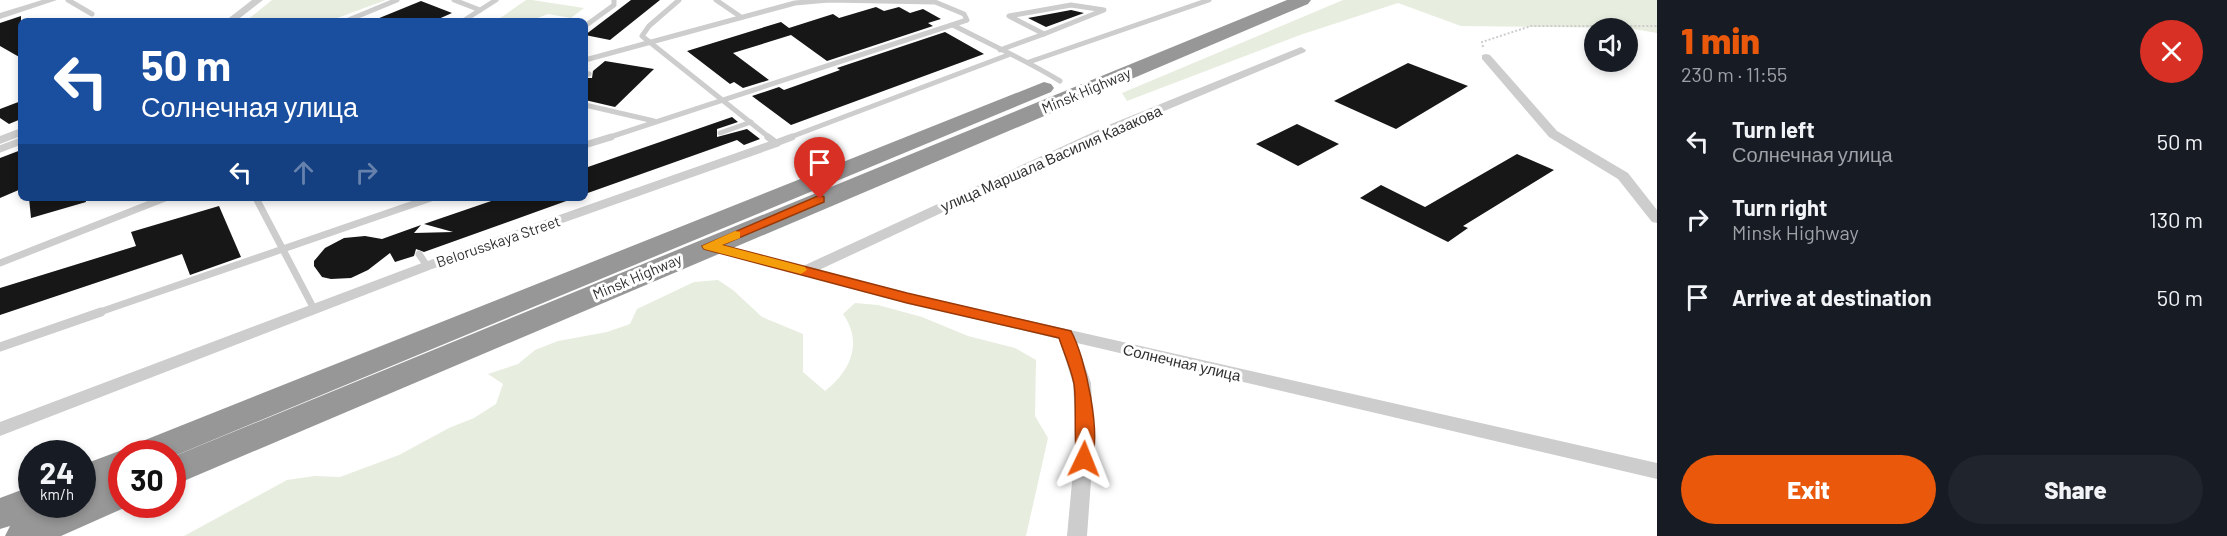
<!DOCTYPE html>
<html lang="en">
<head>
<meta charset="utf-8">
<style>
	body { margin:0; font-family:Barlow,sans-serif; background:#20242c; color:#f1f3f6; height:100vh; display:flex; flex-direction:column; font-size:22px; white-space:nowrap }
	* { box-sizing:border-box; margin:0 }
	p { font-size:20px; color:#9ea1a6 }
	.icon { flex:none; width:33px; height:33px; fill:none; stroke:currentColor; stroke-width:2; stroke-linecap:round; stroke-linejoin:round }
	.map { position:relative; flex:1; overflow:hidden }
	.side { display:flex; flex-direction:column; background:#171b24; width:570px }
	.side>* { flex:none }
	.banner { position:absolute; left:18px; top:18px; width:570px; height:183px; border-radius:9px; box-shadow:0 3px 9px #0003; background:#1a4fa0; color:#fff; overflow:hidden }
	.fabs { position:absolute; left:1584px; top:18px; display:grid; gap:12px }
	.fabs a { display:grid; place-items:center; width:54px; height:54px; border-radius:50%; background:#171b24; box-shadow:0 3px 9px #0003; font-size:30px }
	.speed { position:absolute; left:18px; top:440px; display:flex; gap:12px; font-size:30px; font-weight:700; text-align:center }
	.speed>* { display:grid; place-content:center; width:78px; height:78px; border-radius:50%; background:#171b24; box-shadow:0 3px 9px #0003; line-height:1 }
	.speed small { font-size:15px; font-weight:400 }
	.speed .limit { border:9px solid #d22; background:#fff; color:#111 }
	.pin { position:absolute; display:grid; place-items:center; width:51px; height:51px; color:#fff; margin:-62px -26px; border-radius:50% 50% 50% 0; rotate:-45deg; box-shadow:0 0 6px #0007 }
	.pin .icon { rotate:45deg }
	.me { position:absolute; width:66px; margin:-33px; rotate:2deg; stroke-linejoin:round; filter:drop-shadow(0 0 4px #0008) }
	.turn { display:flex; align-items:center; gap:21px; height:126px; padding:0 24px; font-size:27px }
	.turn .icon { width:78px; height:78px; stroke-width:2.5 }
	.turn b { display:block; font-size:42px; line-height:51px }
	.lanes { display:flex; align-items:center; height:57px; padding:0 24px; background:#0003; justify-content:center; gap:30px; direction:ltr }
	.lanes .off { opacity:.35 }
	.round { display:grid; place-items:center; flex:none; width:63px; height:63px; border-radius:32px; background:#20242c }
	.headline { display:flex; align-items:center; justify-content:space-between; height:102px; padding:0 24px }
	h1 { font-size:36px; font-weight:800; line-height:45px; color:#ea580c }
	.primary-button { display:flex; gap:12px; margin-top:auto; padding:12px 24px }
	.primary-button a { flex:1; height:69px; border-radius:36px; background:#ea580c; color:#fff; font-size:24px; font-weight:800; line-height:69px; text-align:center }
	.primary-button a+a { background:#20242c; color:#f1f3f6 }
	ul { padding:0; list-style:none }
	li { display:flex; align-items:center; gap:18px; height:78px; padding:0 24px }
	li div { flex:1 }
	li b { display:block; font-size:22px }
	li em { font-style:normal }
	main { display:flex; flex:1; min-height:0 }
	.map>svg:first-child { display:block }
	.green { fill:#e7eddf }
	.building { fill:#171717 }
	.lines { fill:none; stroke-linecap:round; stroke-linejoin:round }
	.path { stroke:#cdcdcd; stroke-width:2; stroke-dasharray:2 2; stroke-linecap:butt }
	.lane-far2 { stroke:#cdcdcd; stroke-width:5 }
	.lane-far1 { stroke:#cdcdcd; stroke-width:7 }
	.lane { stroke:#cdcdcd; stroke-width:9 }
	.street { fill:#cdcdcd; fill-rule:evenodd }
	.highway { fill:#979797; fill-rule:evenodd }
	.route { fill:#ea580c; stroke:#983908; stroke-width:1.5 }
	.slow { fill:#f59e0b }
	.labels { text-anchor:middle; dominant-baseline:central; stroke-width:6; stroke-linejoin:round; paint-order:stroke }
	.street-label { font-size:15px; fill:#303030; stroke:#fff }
</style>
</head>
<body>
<main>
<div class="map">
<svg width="1657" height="536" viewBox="0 0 1657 536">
	<rect width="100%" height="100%" fill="#fff"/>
	<g class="green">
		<polygon points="272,0 386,0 329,21 246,21"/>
		<polygon points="526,0 532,0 584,8 571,18 548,14 530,21 496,21"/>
		<polygon points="1343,0 1657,0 1657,33 1628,28 1461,26 1398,3 1300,35 1127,101 1122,93"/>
		<path d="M718,280L733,290L762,317L803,334V372L825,391C851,371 863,342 843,314L855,303L878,305L922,317L968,336L1015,348L1036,360L1035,416L1048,438L1026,536H184L287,480L315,476L340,477L399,455L449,428L474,418L496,404L503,384L488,374L518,364L535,350L558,341L607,332L630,324L637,309L694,282Z"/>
	</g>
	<g class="building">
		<polygon points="631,0 660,0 610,40 585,35"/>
		<polygon points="421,1 452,13 434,21 372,21"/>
		<polygon points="876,7 884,11 899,7 910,13 923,9 941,19 928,23 933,26 827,61 791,35 733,53 769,80 743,88 734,82 730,84 687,51 781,22 789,28 833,14 839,18"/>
		<polygon points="1071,10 1084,13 1046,27 1028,18"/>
		<polygon points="21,16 21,58 0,46 0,23"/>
		<polygon points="945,32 984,54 791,125 752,96 779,87 784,90 840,70 837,68"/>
		<polygon points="605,61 654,69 615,107 585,100 585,78 592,78 593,71"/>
		<polygon points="1408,63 1468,86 1396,129 1334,101"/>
		<polygon points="21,101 21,119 9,124 0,118 0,109"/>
		<polygon points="732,117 738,122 717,129 717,137 747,129 760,139 744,145 737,140 585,194 585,168"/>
		<polygon points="1297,124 1339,144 1298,166 1256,144"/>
		<polygon points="21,150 21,189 0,198 0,158"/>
		<polygon points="1517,154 1554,170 1463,226 1468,228 1448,242 1360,198 1381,185 1425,207"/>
		<polygon points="29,198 85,198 86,202 31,218"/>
		<polygon points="500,198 569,200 424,252 416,249 414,256 395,262 390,253 368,270 351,278 331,279 322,277 314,266 314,261 325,248 344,238 365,236 382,239 421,225 414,233 453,232 424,224"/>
		<polygon points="219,206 241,257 190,275 182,254 0,315 0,288 136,246 131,232"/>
	</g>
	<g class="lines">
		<polyline class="path" points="1483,47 1482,42 1531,26 1657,26"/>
		<g class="lane-far2">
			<polyline points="68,0 92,14"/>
			<polyline points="454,0 480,10"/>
			<polyline points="679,0 649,26 642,36 770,138"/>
			<polyline points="716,0 741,17"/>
			<polygon points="1071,5 1104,10 1044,34 1009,16"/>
			<polyline points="346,21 397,0"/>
			<polyline points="463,21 496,0"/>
			<path d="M953,25C989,44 1026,60 1060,81"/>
			<polyline points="585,26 614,5 614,0"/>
			<polyline points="1000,50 1044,34"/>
			<polyline points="585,60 795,3 829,0 935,2 964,14 967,20 607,138"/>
			<polyline points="1029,62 1209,0"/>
			<polyline points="585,73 589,74"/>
			<polyline points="585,105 654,121"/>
			<polyline points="720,133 751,122"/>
			<polyline points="788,138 1008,55"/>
		</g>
		<g class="lane-far1">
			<polyline points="768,137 776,143 792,137"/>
			<polyline points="585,145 611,137"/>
			<polyline points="0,149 21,141"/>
			<polyline points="256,198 314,309"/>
			<polyline points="419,254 427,266"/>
			<polyline points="0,263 165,198"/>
			<polyline points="97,313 431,198"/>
		</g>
		<polyline class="lane" points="0,347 101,312"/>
		<g class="street">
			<polygon points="42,0 57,0 0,19 0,13"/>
			<polygon points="252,0 263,0 236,21 225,21"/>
			<polygon points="1301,47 1306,50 1305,52 1119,130 819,270 907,293 1657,463 1657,479 1077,343 1091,383 1094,439 1087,536 1067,536 1076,439 1073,383 1059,339 907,303 704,249 702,246 709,241 803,266 1111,124"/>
			<polygon points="1486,54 1490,55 1557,131 1628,173 1657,210 1657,223 1652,222 1618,179 1549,137 1482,59 1482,55"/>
			<polygon points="21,128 21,136 0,144 0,136"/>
			<polygon points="776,139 780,140 780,146 432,269 0,436 0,422 422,263"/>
		</g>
		<g class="highway">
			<polygon points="1287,0 1311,0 1308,4 172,486 172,457"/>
			<polygon points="1044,82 1051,84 1054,88 1051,92 172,457 172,453 130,453 135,444"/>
			<polygon points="122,450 130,453 122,453 122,504 133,504 61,536 5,536 10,526 0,529 0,498 32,486 32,504 48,504 45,510 59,504 82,504 82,494 86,493 82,494 82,465"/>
		</g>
	</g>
	<path class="route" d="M820,195L824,197V202L722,245L907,293L1071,331C1085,356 1103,437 1090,464H1078C1073,454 1077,400 1074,384C1071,368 1064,353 1059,338L907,303L704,249L702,246Z"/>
	<polygon class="slow" points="735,231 740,232 740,238 722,245 805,267 807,270 801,274 704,249 702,246"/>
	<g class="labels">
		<g class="street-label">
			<text transform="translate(1086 90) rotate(-23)">Minsk Highway</text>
			<text transform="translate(1051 158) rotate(-24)">улица Маршала Василия Казакова</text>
			<text transform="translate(498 241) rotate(-19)">Belorusskaya Street</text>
			<text transform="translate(637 276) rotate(-23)">Minsk Highway</text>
			<text transform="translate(1182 362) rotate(13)">Солнечная улица</text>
		</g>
	</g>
</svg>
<div class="fabs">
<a><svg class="icon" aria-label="sound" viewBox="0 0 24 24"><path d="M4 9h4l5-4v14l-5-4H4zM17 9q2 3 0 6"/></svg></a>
</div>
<div class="speed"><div>24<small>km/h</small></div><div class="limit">30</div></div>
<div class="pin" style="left:820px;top:199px;background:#d93025"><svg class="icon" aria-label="arrive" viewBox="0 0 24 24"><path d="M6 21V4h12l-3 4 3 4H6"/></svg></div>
<svg class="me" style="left:1084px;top:459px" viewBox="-20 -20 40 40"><path d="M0-17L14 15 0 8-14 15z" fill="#ea580c" stroke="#fff" stroke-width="4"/></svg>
<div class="banner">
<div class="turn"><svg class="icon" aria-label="left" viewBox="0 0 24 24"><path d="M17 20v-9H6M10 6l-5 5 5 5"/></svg><div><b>50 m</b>Солнечная улица</div></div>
<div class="lanes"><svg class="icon" aria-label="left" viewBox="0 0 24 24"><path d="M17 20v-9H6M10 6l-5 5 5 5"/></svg><svg class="icon off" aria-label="ahead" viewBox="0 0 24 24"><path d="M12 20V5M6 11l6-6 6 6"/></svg><svg class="icon off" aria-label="right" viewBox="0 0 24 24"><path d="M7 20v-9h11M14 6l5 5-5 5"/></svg></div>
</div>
</div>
<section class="side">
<div class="headline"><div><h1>1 min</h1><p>230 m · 11:55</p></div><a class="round" style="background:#d93025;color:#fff"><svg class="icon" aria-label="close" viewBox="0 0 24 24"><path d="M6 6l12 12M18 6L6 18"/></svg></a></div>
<ul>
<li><svg class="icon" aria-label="left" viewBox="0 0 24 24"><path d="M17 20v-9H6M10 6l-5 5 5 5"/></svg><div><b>Turn left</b><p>Солнечная улица</p></div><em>50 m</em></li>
<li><svg class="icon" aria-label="right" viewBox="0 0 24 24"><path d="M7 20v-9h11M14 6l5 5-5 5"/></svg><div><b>Turn right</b><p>Minsk Highway</p></div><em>130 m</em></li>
<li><svg class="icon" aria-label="arrive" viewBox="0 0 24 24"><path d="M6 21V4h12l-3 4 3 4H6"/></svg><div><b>Arrive at destination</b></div><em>50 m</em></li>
</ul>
<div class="primary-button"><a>Exit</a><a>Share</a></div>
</section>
</main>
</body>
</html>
